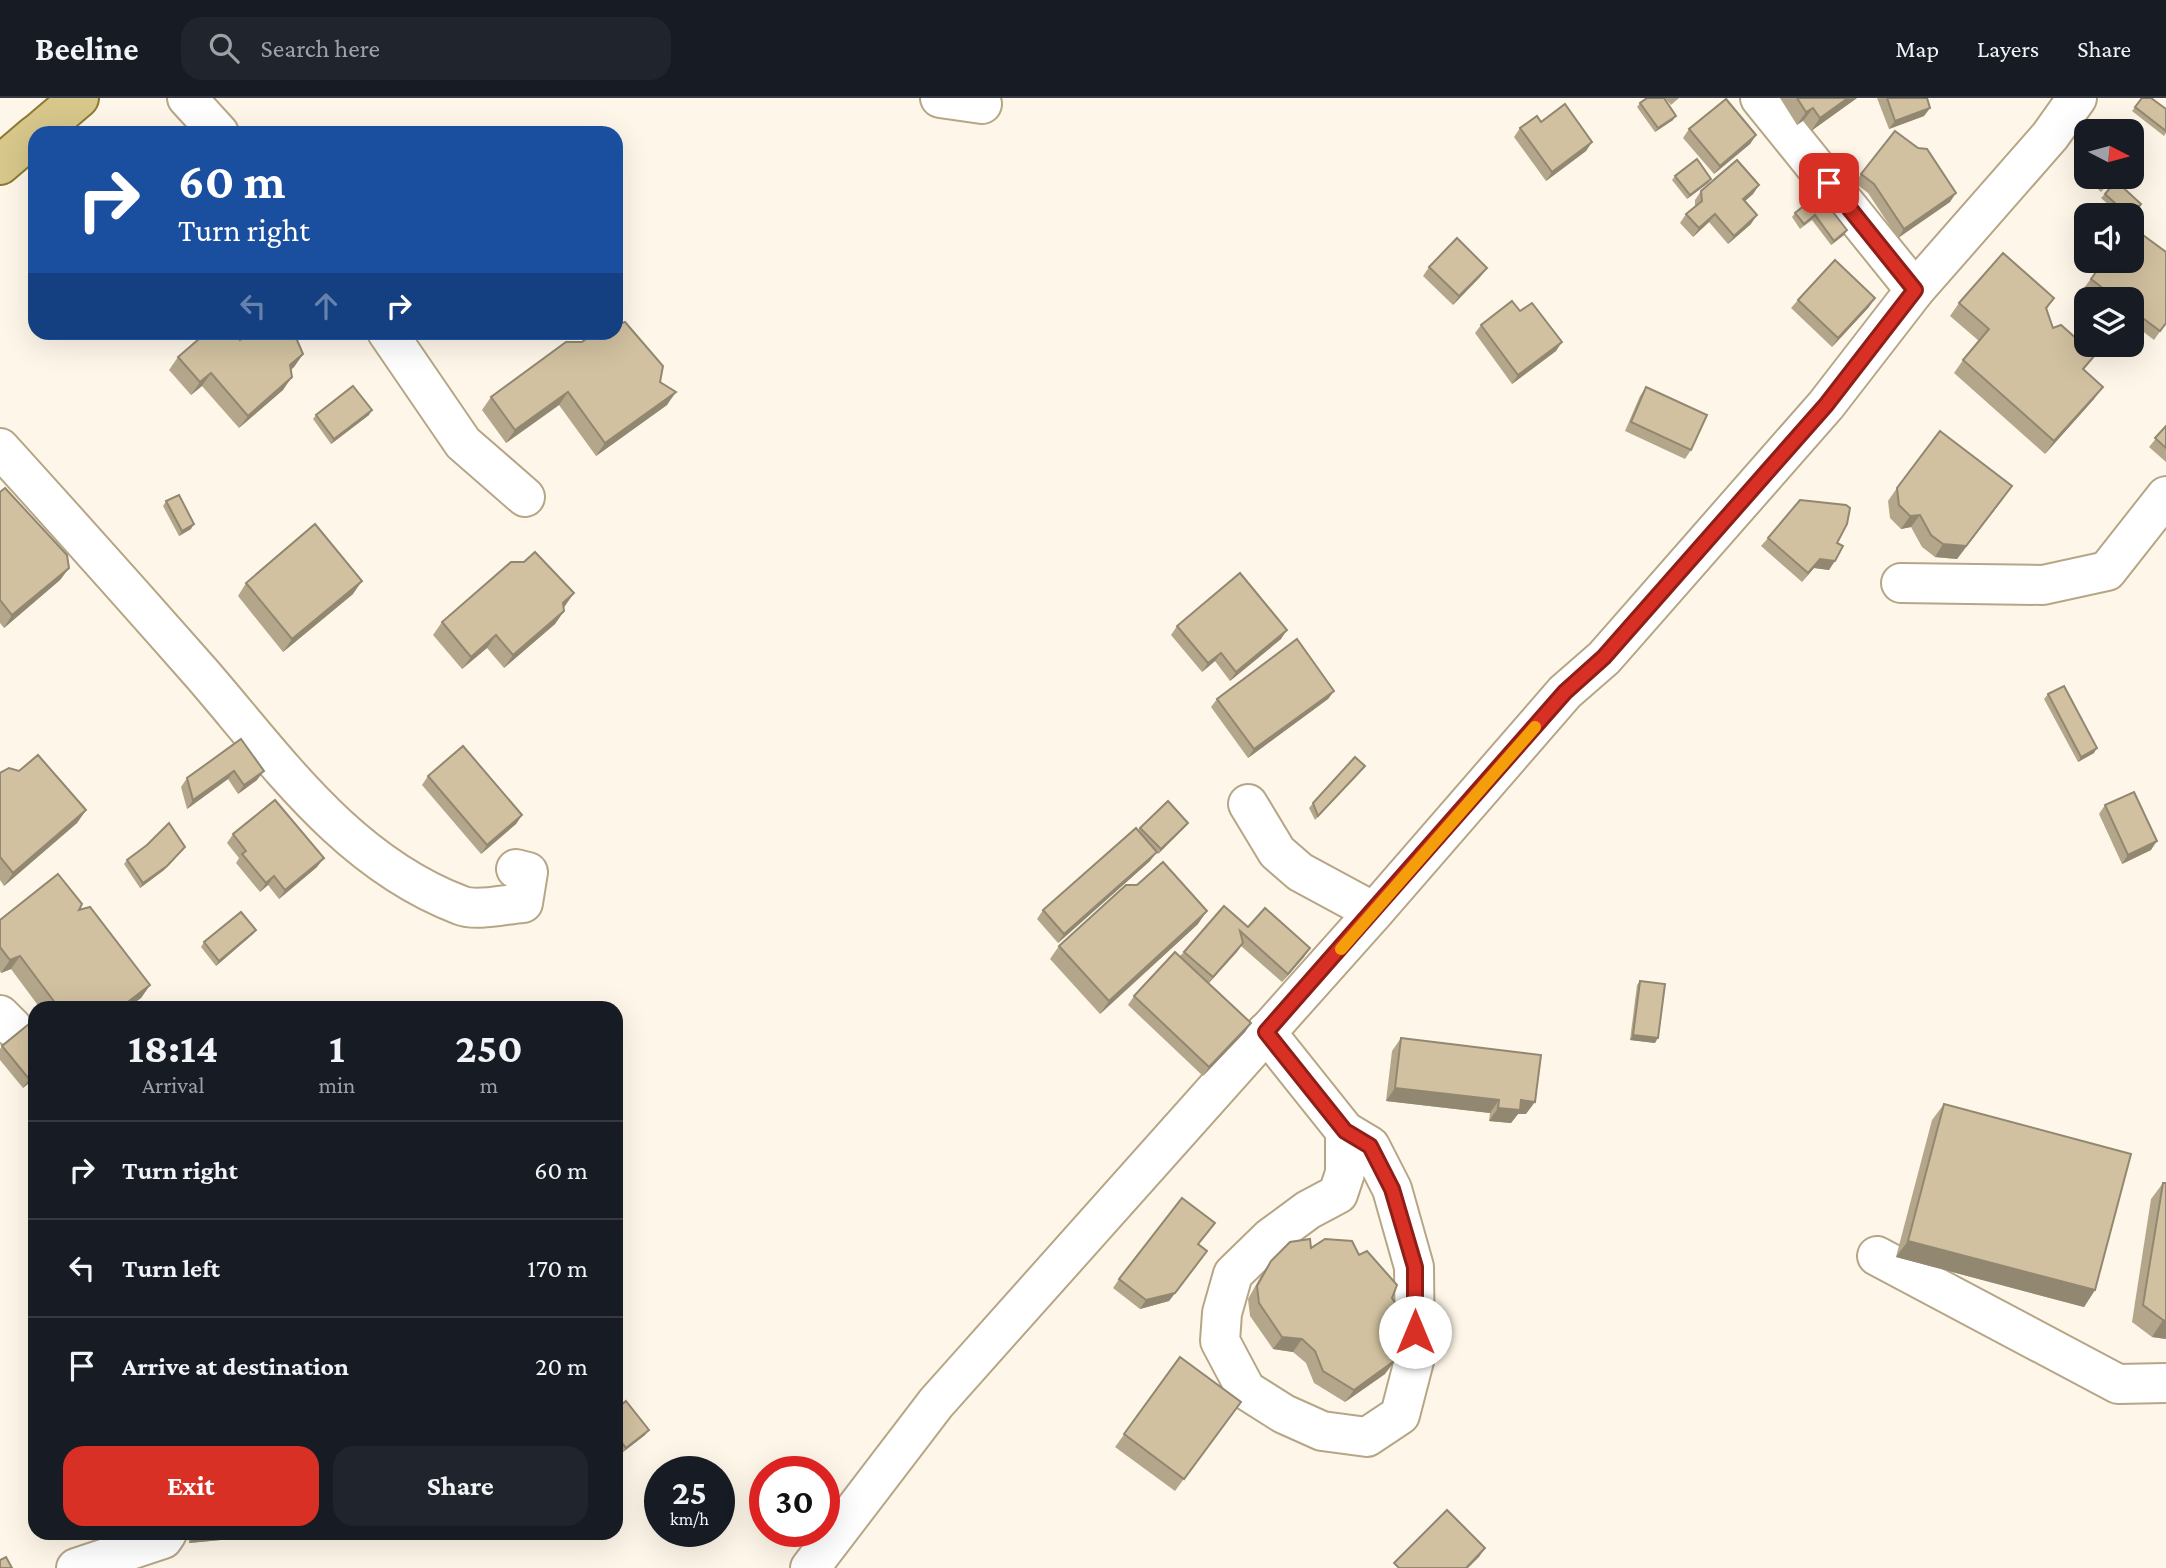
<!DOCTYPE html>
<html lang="en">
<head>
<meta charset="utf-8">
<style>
	body { margin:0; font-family:"Crimson Pro",serif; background:#20242c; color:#f1f3f6; height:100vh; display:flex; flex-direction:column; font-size:26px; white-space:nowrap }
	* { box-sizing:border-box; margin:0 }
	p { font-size:23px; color:#9ea1a6 }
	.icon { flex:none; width:38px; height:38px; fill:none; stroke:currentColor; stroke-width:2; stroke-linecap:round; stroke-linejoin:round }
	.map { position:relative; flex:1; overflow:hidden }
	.drawer { position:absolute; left:28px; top:903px; width:595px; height:539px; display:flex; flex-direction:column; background:#171b24; border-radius:21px; box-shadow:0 7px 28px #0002 }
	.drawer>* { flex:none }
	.top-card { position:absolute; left:28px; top:28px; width:595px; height:214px; border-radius:21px; box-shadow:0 7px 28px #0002; background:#1a4fa0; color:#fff; overflow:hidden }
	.needle { width:46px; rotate:96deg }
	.buttons { position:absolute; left:2074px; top:21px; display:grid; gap:14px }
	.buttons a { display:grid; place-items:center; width:70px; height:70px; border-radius:14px; background:#171b24; box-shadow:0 7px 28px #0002; font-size:35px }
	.speed { position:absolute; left:644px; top:1358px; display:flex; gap:14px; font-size:35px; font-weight:700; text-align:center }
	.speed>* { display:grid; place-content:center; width:91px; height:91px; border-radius:50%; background:#171b24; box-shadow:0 7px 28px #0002; line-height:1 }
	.speed small { font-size:18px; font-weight:400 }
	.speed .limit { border:10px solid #d22; background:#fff; color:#111 }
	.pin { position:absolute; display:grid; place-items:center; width:60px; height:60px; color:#fff; margin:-30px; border-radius:14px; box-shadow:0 4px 10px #0006 }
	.me { position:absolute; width:77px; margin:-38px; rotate:0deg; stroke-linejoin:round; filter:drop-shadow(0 0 5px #0008) }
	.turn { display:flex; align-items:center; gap:24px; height:147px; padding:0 35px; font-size:32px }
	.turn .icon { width:91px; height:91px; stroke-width:2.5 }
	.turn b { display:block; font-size:49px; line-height:60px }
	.lanes { display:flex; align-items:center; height:66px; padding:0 35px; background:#0003; justify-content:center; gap:35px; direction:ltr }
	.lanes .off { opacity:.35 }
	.eta { display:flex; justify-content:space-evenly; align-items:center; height:119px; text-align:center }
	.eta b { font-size:42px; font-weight:700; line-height:49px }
	.primary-button { display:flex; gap:14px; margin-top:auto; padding:14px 35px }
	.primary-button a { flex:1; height:80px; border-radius:21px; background:#d93025; color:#fff; font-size:28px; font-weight:700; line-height:80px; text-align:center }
	.primary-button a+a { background:#20242c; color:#f1f3f6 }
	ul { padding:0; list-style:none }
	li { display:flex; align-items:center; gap:21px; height:98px; padding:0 35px; border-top:2px solid #363941 }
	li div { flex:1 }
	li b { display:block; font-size:26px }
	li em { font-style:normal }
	header { display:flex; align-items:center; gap:42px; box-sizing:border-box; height:98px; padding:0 35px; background:#171b24; border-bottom:2px solid #363941 }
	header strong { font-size:33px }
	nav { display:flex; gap:38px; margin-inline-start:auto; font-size:24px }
	.search { width:490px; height:63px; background:#20242c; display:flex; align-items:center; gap:18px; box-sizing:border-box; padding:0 24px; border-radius:21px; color:#9ea1a6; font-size:26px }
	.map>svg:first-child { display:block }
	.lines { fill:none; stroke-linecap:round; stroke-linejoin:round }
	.minor-casing { stroke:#b6a686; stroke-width:42 }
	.major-casing { stroke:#8c7932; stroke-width:42 }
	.minor { stroke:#fff; stroke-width:38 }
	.major { stroke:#d7c78b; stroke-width:38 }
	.wall { fill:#b4a68a }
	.shaded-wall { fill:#928770 }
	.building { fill:#d1c1a0; stroke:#928770; stroke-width:2 }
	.route-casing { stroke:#8d1f18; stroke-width:18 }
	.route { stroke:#d93025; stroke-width:12 }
	.slow { stroke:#f59e0b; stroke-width:12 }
</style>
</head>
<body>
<header>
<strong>Beeline</strong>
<div class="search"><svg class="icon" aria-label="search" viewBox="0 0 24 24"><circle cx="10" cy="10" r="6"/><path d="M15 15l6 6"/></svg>Search here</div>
<nav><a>Map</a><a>Layers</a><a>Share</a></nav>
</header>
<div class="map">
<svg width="2166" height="1470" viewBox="0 0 2166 1470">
	<rect width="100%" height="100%" fill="#fef7e9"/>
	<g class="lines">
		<defs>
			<g id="minor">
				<polyline points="187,0 219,35"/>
				<polyline points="940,0 982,6"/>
				<polyline points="1760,0 1915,192"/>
				<polyline points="387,234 463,345 525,399"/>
				<path d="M0,350C68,425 135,500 202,576C278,664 347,764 460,807C476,814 506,806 523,805L528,774L516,771"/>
				<polyline points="1901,485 2043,487 2107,473 2166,398"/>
				<polyline points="1248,706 1277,754 1300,774 1374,814"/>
				<polyline points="0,917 12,929"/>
				<polyline points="1266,934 1345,1033 1345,1075 1338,1096 1308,1112 1270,1140 1233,1176 1222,1215 1220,1243 1246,1292 1284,1316 1322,1333 1367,1339 1400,1317 1415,1259 1414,1169 1392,1091 1370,1048 1345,1033"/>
				<polyline points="1877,1158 2118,1286 2166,1285"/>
				<polyline points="76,1470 163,1441 167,1435"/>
				<polyline points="810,1470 936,1305 1374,814 1565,594 1604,560 1826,307 1915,192 2050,38 2077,0"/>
			</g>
			<g id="major">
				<polyline points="38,35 79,0"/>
				<polyline points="0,67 35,37"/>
			</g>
		</defs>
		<use href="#minor" class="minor-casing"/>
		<use href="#major" class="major-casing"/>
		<use href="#minor" class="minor"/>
		<use href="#major" class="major"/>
	</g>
	<g class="wall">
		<polygon points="1665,0 1679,0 1671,7"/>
		<polygon points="1780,0 1857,0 1811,33 1804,22 1797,27"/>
		<polygon points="1877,0 1927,0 1930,10 1924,18 1889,31"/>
		<polygon points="2142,0 2166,11 2166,35 2164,38 2132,13"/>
		<polygon points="1640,5 1673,22 1655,34 1637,9"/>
		<polygon points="1541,24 1592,44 1586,53 1546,83 1514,39 1520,30"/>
		<polygon points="1689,31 1756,37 1750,46 1714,76 1683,40"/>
		<polygon points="2086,71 2086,79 2115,79 2101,94 2082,76"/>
		<polygon points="1861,76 1950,104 1898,140 1868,95 1855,85"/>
		<polygon points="1675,78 1708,85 1687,101 1672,82"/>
		<polygon points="1759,87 1753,96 1745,103 1751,126 1728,146 1709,124 1693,139 1680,125 1686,116 1695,108 1695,102 1701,93"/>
		<polygon points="1819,96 1847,132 1844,137 1831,147 1812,122 1800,131 1792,119 1795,115"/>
		<polygon points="2105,96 2141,106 2132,118 2132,117 2120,117 2101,100"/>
		<polygon points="2104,163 2166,225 2154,242 2132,225 2132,201 2099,201 2084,190"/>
		<polygon points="1429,169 1487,170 1480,179 1453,207 1423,178"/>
		<polygon points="2054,200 2047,211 2053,230 2084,272 2094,301 2045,356 1954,275 1963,262 1979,243 1950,218 1959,205"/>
		<polygon points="1798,202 1869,209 1832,249 1791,210"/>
		<polygon points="1520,213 1556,253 1512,286 1475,235 1481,227"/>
		<polygon points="240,242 303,256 294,269 291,272 283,292 239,330 202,288 191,297 169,272 178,259"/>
		<polygon points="660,284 667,307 596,358 559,307 506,345 482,312 491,299"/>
		<polygon points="1646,289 1691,352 1685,361 1625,333 1640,298"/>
		<polygon points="316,317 369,317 331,346 313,321"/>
		<polygon points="2166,328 2166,364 2149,349"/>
		<polygon points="1897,390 2003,401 1957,461 1935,459 1922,449 1911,429 1901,431 1890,420 1888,403"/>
		<polygon points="0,394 69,470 60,482 4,530 0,525"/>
		<polygon points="166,403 191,431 179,438 163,408"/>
		<polygon points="1768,440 1837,445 1829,472 1814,470 1802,484 1761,448"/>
		<polygon points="246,485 353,496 283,554 238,498"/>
		<polygon points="564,509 564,513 555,526 504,570 487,550 462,571 433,537 442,524"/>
		<polygon points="1177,528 1281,541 1230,583 1215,563 1202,574 1171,537"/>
		<polygon points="1334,593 1328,601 1248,660 1211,609 1217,601"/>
		<polygon points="2048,596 2094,655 2078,664 2044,601"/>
		<polygon points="241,641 257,682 238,696 228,681 187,711 181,689 187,680"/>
		<polygon points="1365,668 1362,672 1315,722 1309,710 1313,705"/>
		<polygon points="19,673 86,712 77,725 4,788 0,782 0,675"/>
		<polygon points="428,678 522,717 516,726 481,756 422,687"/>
		<polygon points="2105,707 2151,752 2122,766 2099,716"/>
		<polygon points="1185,729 1158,756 1154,752 1150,763 1058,845 1037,821 1043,812 1138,733 1140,730"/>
		<polygon points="233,736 317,769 279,801 268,787 260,794 236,765 239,760 227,745"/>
		<polygon points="182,753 164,772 140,790 124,766 127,762"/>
		<polygon points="79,812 150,887 141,900 127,910 40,910 11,871 1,875 0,873 0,822"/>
		<polygon points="1198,826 1100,916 1050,861 1059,848"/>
		<polygon points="1248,829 1304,859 1282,884 1241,848 1209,885 1251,925 1245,934 1203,978 1128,907 1134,898 1180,858 1184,854"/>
		<polygon points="256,832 253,836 216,868 201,849 204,844"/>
		<polygon points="1640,883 1655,945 1630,942 1637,887"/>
		<polygon points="35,921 35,980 23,990 0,962 0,951 2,948"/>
		<polygon points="1401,940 1526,1016 1518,1016 1511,1025 1489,1023 1490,1015 1386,1003 1392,953"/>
		<polygon points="1944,1006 2095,1192 2084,1209 1896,1159 1932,1022"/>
		<polygon points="2163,1085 2166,1085 2166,1241 2152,1239 2132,1224 2151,1101"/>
		<polygon points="1199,1146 1207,1153 1169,1203 1140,1211 1113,1190 1119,1181"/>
		<polygon points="1311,1150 1359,1157 1392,1200 1385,1276 1345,1304 1314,1285 1306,1265 1293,1254 1273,1251 1250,1218 1248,1201 1262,1176 1271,1163"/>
		<polygon points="1180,1259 1232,1316 1175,1393 1115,1349"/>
		<polygon points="616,1311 645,1337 623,1354 616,1346"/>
		<polygon points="188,1435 245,1435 242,1440 189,1445"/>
	</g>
	<g class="shaded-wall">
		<polygon points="1848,0 1857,0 1811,33 1820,20"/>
		<polygon points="1813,10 1804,22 1797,27 1806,14"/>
		<polygon points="1930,10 1924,18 1889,31 1895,23"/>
		<polygon points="1676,18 1673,22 1655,34 1658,30"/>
		<polygon points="1756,37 1750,46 1714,76 1720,68"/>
		<polygon points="1592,44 1586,53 1546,83 1552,74"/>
		<polygon points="1711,81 1708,85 1687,101 1690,97"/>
		<polygon points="1759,87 1753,96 1737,110 1743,101"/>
		<polygon points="1956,95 1950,104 1898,140 1904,131"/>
		<polygon points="1715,116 1709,124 1693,139 1699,130"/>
		<polygon points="1757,117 1751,126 1728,146 1734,138"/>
		<polygon points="1847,132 1844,137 1831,147 1834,143"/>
		<polygon points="1487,170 1480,179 1453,207 1459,198"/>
		<polygon points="1875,200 1869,209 1832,249 1838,240"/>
		<polygon points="1562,244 1556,253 1512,286 1518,277"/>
		<polygon points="303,256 294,269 281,279 290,267"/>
		<polygon points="211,275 202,288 191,297 200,284"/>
		<polygon points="292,279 283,292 239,330 248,318"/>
		<polygon points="2103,289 2094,301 2045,356 2054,343"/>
		<polygon points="568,294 559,307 506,345 515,332"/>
		<polygon points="676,294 667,307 596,358 605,345"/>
		<polygon points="372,312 369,317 331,346 334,341"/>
		<polygon points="2012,388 1957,461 1935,459 1943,446"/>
		<polygon points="1920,417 1911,429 1901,431 1910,418"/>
		<polygon points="194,426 191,431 179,438 182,433"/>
		<polygon points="1820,461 1835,463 1829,472 1814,470 1802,484"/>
		<polygon points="69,470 60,482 4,530 12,517"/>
		<polygon points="362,483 353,496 283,554 292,541"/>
		<polygon points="574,495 565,508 554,518 563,505"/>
		<polygon points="564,513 555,526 504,570 513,557"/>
		<polygon points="1287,532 1281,541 1230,583 1236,574"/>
		<polygon points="496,537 487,550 462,571 471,559"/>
		<polygon points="1221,555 1215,563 1202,574 1208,565"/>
		<polygon points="1334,593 1328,601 1248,660 1254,651"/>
		<polygon points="2097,650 2094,655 2078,664 2081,659"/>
		<polygon points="234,673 228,681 187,711 193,702"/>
		<polygon points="264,673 257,682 238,696 244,687"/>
		<polygon points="86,712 77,725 4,788 13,775"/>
		<polygon points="522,717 516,726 481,756 487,747"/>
		<polygon points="1188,725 1185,729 1158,756 1161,751"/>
		<polygon points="2157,743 2151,752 2122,766 2128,757"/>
		<polygon points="185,749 164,772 140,790 143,785"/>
		<polygon points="1157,754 1150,763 1058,845 1064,836"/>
		<polygon points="324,760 317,769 279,801 285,792"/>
		<polygon points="274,778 268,787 260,794 266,785"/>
		<polygon points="1207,813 1198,826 1100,916 1109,903"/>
		<polygon points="256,832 253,836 216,868 219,863"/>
		<polygon points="1243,845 1237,854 1206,888 1213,879"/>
		<polygon points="1310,850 1304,859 1282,884 1288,876"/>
		<polygon points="20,858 11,871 1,875 10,862"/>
		<polygon points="150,887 141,900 127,910 120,910"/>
		<polygon points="1251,925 1245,934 1203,978 1209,969"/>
		<polygon points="1633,937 1658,940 1655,945 1630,942"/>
		<polygon points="35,976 35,980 23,990 29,981"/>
		<polygon points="1395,990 1499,1002 1490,1015 1386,1003"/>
		<polygon points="1521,1002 1535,1004 1526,1016 1518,1016 1511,1025 1489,1023 1498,1010"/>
		<polygon points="1908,1143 2095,1192 2084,1209 1896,1159"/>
		<polygon points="1207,1153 1169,1203 1140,1211 1146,1202"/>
		<polygon points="2163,1222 2166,1223 2166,1241 2152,1239"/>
		<polygon points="1282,1239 1302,1241 1293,1254 1273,1251"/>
		<polygon points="1407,1247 1385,1276 1345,1304 1354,1292"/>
		<polygon points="649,1332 645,1337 623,1354 626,1350"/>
		<polygon points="245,1436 242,1440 189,1445 192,1441"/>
		<polygon points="1485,1450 1479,1459 1468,1470 1466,1470"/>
	</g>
	<g class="building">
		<polygon points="1647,0 1664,0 1676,18 1658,30 1640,5"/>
		<polygon points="1797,0 1848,0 1820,20 1813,10 1806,14"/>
		<polygon points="1887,0 1927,0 1930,10 1895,23"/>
		<polygon points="2142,0 2151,0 2166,11 2166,33 2135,9"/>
		<polygon points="1726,1 1756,37 1720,68 1689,31"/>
		<polygon points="1565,6 1592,44 1552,74 1520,30 1537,18 1541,24"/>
		<polygon points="1895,33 1918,50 1927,51 1956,95 1904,131 1874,86 1861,76"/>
		<polygon points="2132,47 2138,53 2132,60"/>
		<polygon points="1697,61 1711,81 1690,97 1675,78"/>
		<polygon points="1737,62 1759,87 1743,101 1757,117 1734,138 1715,116 1699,130 1686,116 1702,103 1701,93"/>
		<polygon points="2093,79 2114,79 2105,89"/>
		<polygon points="2116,83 2141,106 2132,117 2128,117 2105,96"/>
		<polygon points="1819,96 1847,132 1834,143 1815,117 1804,126 1795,115"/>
		<polygon points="2132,129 2166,154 2166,225 2160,233 2132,212 2132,201 2117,201 2091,181 2104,163 2132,163"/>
		<polygon points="1457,140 1487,170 1459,198 1429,169"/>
		<polygon points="2003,155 2054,200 2046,210 2053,230 2061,227 2095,257 2083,271 2103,289 2054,343 1963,262 1989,231 1959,205"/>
		<polygon points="1835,162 1875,200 1838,240 1798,202"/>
		<polygon points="1512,203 1520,213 1532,205 1562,244 1518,277 1481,227"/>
		<polygon points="625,224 663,268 660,284 676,294 605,345 568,294 515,332 491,299 566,244 582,244 595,234 616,234 616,227"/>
		<polygon points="207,234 233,234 240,242 249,234 286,234 297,242 303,256 290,267 292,279 248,318 211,275 200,284 178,259"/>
		<polygon points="353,288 372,312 334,341 316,317"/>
		<polygon points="1646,289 1707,317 1691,352 1631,324"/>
		<polygon points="2166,328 2166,350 2155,340"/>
		<polygon points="1940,333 2012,388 1966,448 1943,446 1931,437 1920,417 1910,418 1899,407 1897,390"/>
		<polygon points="5,390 67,457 69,470 12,517 0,502 0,394"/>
		<polygon points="179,397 194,426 182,433 166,403"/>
		<polygon points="1800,402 1846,407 1850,410 1847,426 1837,445 1843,448 1835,463 1820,461 1808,475 1768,440"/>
		<polygon points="315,426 362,483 292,541 246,485"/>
		<polygon points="535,454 574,495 563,505 564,513 513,557 496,537 471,559 442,524 511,464 524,464"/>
		<polygon points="1240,475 1287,532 1236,574 1221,555 1208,565 1177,528"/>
		<polygon points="1297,541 1334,593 1254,651 1217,601"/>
		<polygon points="2064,588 2097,650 2081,659 2048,596"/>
		<polygon points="241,641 264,673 244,687 234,673 193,702 187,680"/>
		<polygon points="463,648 522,717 487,747 428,678"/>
		<polygon points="38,657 86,712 13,775 0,759 0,675 9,670 19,673"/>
		<polygon points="1355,659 1365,668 1318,718 1313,705"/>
		<polygon points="2134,694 2157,743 2128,757 2105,707"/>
		<polygon points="275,702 324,760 285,792 274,778 266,785 242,756 246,753 233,736"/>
		<polygon points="1168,703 1188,725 1161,751 1140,730"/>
		<polygon points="169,725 185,749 167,768 143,785 127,762 147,747"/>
		<polygon points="1136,730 1157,754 1064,836 1043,812"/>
		<polygon points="1163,764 1207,813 1109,903 1059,848 1126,787 1137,787"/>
		<polygon points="58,776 82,806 79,812 90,809 150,887 120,910 59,910 20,858 10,862 0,849 0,822"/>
		<polygon points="1224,808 1248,829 1265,810 1310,850 1288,876 1240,833 1243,845 1213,879 1184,854"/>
		<polygon points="241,814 256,832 219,863 204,844"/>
		<polygon points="1175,854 1251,925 1209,969 1134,898"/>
		<polygon points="1640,883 1665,886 1658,940 1633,937"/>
		<polygon points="35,921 35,976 29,981 2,948"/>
		<polygon points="1401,940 1541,957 1535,1004 1521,1002 1520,1012 1498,1010 1499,1002 1395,990"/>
		<polygon points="1944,1006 2131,1056 2095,1192 1908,1143"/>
		<polygon points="2163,1085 2166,1085 2166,1223 2163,1222 2143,1207"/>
		<polygon points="1182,1100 1215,1125 1198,1146 1207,1153 1175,1195 1146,1202 1119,1181"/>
		<polygon points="1310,1141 1311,1150 1325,1141 1352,1143 1359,1157 1367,1153 1397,1187 1392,1200 1407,1224 1407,1247 1394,1263 1354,1292 1323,1273 1315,1253 1302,1241 1282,1239 1259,1205 1257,1188 1271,1163 1290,1144"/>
		<polygon points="1180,1259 1241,1304 1184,1381 1124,1336"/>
		<polygon points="626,1303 649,1332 626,1350 616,1337 616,1311"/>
		<polygon points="1447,1412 1485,1450 1466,1470 1399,1470 1394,1465"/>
		<polygon points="191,1435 245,1435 245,1436 192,1441"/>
		<polygon points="6,1459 12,1470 0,1470 0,1462"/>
	</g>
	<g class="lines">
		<defs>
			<polyline id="route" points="1415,1234 1415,1169 1392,1091 1370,1048 1345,1033 1266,934 1565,594 1604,559 1826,307 1915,192 1829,85"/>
		</defs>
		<use href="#route" class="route-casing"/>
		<use href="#route" class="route"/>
		<polyline class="slow" points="1341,851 1535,629"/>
	</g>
</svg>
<div class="buttons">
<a><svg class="needle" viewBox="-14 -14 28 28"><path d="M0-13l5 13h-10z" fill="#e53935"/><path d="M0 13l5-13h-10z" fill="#9ea1a6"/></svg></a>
<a><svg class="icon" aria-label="sound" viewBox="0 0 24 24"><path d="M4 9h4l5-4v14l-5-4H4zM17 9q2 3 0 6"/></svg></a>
<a><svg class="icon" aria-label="layers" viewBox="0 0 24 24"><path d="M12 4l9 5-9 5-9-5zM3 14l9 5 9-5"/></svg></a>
</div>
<div class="speed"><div>25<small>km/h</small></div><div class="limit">30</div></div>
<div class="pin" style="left:1829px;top:85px;background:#d93025"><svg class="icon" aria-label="arrive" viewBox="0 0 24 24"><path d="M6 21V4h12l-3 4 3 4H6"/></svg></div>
<svg class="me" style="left:1415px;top:1234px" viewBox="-20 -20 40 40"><circle r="19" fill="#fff"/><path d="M0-13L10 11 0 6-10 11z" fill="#d93025"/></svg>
<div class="top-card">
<div class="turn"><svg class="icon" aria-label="right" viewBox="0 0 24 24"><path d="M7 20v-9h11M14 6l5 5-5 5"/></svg><div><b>60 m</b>Turn right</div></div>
<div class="lanes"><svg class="icon off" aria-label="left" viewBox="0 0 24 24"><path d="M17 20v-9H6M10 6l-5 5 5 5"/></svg><svg class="icon off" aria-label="ahead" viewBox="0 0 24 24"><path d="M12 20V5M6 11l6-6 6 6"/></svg><svg class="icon" aria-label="right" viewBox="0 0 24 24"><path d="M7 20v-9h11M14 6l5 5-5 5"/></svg></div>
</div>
<section class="drawer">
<div class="eta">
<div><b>18:14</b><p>Arrival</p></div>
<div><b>1</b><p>min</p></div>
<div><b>250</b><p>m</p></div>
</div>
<ul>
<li><svg class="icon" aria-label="right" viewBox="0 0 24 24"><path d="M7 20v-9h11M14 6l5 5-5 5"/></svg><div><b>Turn right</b></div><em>60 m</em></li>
<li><svg class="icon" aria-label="left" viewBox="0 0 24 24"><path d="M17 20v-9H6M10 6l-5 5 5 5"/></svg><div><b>Turn left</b></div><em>170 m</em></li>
<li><svg class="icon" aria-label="arrive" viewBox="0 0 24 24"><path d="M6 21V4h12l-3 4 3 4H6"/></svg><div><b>Arrive at destination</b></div><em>20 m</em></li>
</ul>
<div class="primary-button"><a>Exit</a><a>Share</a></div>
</section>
</div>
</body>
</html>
